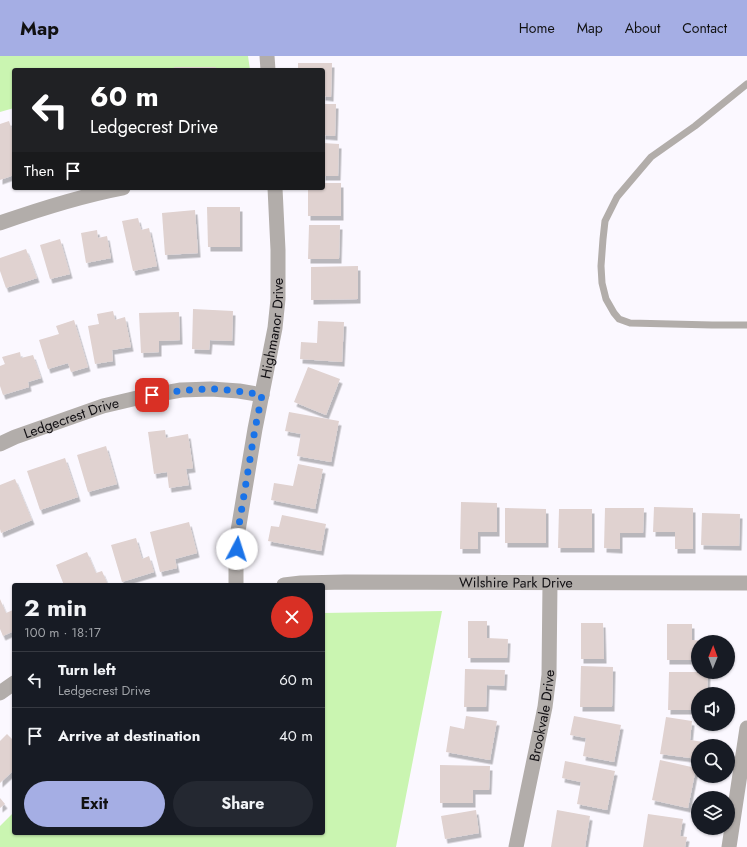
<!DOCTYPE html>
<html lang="en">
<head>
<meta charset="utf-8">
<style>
	body { margin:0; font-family:Jost,sans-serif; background:#242831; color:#f1f3f6; height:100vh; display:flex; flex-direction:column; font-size:15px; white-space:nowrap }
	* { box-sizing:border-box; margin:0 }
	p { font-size:13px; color:#9ea1a6 }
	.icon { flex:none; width:22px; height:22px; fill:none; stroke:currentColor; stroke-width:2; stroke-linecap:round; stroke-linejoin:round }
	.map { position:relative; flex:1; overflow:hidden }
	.sheet { position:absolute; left:12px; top:527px; width:313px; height:252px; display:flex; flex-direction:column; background:#171b24; border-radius:4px; box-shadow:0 1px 3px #0004 }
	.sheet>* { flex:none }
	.banner { position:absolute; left:12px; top:12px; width:313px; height:122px; border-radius:4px; box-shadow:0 1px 3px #0004; background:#202124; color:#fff; overflow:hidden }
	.needle { width:26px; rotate:1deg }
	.fabs { position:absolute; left:691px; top:579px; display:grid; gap:8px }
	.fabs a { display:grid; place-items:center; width:44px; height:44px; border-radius:50%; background:#171b24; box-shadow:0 1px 3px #0004; font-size:20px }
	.pin { position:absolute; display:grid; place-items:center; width:34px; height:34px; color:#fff; margin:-17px; border-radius:8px; box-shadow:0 2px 6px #0006 }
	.me { position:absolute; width:44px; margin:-22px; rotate:5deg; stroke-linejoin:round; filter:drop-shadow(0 0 3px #0008) }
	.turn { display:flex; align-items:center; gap:14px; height:84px; padding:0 12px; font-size:18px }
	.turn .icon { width:52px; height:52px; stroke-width:2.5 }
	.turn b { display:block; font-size:28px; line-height:34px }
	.then { display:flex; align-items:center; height:38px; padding:0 12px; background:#0003; gap:8px; font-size:15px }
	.round { display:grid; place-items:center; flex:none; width:42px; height:42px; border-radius:21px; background:#242831 }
	.overview { display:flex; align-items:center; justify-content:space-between; height:68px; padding:0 12px }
	h1 { font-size:24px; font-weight:700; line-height:30px }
	.cta { display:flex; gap:8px; margin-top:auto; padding:8px 12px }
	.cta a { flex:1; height:46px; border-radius:24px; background:#a5aee4; color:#111; font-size:16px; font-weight:700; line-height:46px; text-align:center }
	.cta a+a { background:#242831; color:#f1f3f6 }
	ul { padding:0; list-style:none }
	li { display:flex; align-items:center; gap:12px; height:56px; padding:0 12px; border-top:1px solid #363941 }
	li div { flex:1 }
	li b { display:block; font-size:15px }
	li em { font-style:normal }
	header { display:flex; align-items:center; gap:24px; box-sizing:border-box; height:56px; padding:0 20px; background:#a5aee4; color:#111 }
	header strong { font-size:19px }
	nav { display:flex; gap:22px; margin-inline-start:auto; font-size:14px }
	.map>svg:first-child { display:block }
	.green { fill:#caf5b1 }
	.building { fill:#e0d2d0; filter:url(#shadow) }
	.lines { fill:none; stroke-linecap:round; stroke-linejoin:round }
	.service { stroke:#b2adaa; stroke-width:7 }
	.minor { stroke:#b2adaa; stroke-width:15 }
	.route { stroke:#1a73e8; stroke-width:7; stroke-dasharray:0 12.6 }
	.labels { text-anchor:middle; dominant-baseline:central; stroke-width:3.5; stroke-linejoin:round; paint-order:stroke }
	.street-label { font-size:14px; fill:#100e12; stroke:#fff }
</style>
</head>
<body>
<header>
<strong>Map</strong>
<nav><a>Home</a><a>Map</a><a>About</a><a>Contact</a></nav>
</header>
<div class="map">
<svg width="747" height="791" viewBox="0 0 747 791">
	<defs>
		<filter id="shadow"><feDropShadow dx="2.5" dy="4.5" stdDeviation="0" flood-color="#0004"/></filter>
	</defs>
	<rect width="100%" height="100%" fill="#fbf8ff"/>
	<g class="green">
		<polygon points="0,0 248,0 250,14 14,14 14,52 0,56"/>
		<polygon points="442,555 396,791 0,791 0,770 14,756 14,777 323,777 323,557"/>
	</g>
	<g class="building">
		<polygon points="298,7 332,7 331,41 323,40 323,14 298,14"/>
		<rect x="174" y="11" width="42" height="3"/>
		<polygon points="323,48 336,48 335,80 323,79"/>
		<polygon points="9,65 14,81 14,119 0,124 0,68"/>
		<polygon points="323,87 339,88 338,120 323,120"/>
		<polygon points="323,127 341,127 341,160 308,160 308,132 323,132"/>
		<polygon points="207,151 240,151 240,191 208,191"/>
		<polygon points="195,154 198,197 165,199 162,157"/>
		<polygon points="138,162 141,174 149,172 157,210 133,215 122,165"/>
		<polygon points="309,169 340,169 339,203 308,203"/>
		<polygon points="97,174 98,182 107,180 111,202 86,207 81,177"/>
		<polygon points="60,183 70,218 50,223 40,189"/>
		<polygon points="26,193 37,222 6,232 0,215 0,202"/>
		<polygon points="358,210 358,243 311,244 311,211"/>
		<polygon points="193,253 233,255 232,285 210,284 209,294 192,293"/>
		<polygon points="113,255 115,264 125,261 131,291 112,294 113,305 95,308 88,270 99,268 97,258"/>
		<polygon points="179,256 180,284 159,285 159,296 141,297 139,257"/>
		<polygon points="74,264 88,311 71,316 68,307 48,313 39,284 59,278 56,270"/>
		<polygon points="318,265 344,266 342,306 300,303 301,286 317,287"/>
		<polygon points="20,296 21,302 33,299 41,322 28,326 29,331 3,339 0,330 0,310 5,308 2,301"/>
		<polygon points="308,311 340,323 326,359 294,346"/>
		<polygon points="289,356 339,365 331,406 297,400 301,378 285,375"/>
		<polygon points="165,374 166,382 188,378 193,412 186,413 189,429 169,432 167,416 154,418 148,376"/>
		<polygon points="106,390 117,428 88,436 77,399"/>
		<polygon points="65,402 78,441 40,454 27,415"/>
		<polygon points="298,408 323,413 315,453 271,444 274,427 293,430"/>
		<polygon points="15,423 32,464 1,477 0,473 0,429"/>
		<polygon points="461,446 497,447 497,476 478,476 478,493 460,493"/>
		<polygon points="654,451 693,452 693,493 675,493 675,476 653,476"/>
		<polygon points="505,452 546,453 546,487 505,487"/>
		<polygon points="605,452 644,452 643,477 620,477 620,493 604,492"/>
		<polygon points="559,453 592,453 592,492 558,492"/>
		<polygon points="702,457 740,458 739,490 701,489"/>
		<polygon points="282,459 326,468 321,495 268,485 271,470 279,471"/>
		<polygon points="189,466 197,497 175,503 177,512 160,516 150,476"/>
		<polygon points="136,482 142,503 149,500 154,516 122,526 111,489"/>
		<polygon points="87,496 96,517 102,515 108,529 64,529 56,509"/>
		<polygon points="0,543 6,557 13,554 14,557 14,575 3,580 0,573"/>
		<polygon points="468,565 487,565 487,582 508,583 507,602 468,602"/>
		<polygon points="581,567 603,567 604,603 581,603"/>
		<polygon points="667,568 692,568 692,584 708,585 708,586 698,586 698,604 667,604"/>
		<polygon points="581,610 613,611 612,651 580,651"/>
		<polygon points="465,613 505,614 504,630 487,629 486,651 464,651"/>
		<polygon points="669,616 708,616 707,638 698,638 698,654 668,654"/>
		<polygon points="466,660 497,665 490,704 446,696 450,670 464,673"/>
		<polygon points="574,660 621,669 614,706 583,700 586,682 570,679"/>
		<polygon points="666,661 692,665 690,684 704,686 704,690 698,690 698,703 660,698"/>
		<polygon points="7,678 14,685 14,714 0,727 0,685"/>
		<polygon points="660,704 696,712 688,752 652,744"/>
		<polygon points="565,705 615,715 607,754 577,748 581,726 562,722"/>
		<polygon points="440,709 490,710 489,734 473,734 473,747 440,747"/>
		<polygon points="0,742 5,748 0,752"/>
		<polygon points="476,754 479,777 445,783 441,760"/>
		<polygon points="557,754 590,760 585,791 551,791"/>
		<polygon points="648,758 683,763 680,780 687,781 685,791 643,791"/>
	</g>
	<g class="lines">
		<polyline class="service" points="747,28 695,70 651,101 617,141 605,165 603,183 601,210 602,227 606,243 614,257 619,263 630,267 712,269 747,269"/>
		<g class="minor">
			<polyline points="267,0 268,14"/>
			<path d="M0,167C40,153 81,140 123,132"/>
			<path id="s1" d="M0,388L15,381L103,350L137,342L181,334L211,333L239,335L262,339"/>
			<path id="s2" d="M236,529V504L237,481L255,373L275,272L278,243V194L275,132"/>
			<path id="s3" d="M284,529L301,527L345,526L747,527"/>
			<polyline points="0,637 14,627"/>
			<path id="s4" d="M516,791L545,651L549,619L550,527"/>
			<polyline points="729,791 747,672"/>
		</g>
	</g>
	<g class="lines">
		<path class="route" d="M152,339C171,336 190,333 210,333C227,333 245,336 262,339L255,373L237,481V493"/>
	</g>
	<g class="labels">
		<g class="street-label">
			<text stroke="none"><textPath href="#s2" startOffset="260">Highmanor Drive</textPath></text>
			<text stroke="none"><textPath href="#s1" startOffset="76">Ledgecrest Drive</textPath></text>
			<text stroke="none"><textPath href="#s3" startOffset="232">Wilshire Park Drive</textPath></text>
			<text stroke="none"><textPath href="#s4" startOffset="134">Brookvale Drive</textPath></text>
		</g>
	</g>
</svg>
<div class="fabs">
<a><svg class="needle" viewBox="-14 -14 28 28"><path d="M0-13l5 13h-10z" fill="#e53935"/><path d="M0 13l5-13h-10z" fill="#9ea1a6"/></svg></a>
<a><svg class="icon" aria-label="sound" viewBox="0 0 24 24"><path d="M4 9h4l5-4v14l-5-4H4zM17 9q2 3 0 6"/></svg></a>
<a><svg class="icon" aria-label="search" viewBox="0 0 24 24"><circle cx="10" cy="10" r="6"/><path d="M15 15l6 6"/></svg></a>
<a><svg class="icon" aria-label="layers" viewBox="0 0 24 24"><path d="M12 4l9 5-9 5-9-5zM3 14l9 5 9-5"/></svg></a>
</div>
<div class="pin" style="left:152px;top:339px;background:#d93025"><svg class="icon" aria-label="arrive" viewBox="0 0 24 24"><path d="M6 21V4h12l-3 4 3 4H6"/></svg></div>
<svg class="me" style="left:237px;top:493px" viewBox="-20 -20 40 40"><circle r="19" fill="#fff"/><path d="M0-13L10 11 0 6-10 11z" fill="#1a73e8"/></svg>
<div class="banner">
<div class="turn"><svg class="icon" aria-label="left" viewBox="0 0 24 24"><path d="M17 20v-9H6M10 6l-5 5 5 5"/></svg><div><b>60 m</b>Ledgecrest Drive</div></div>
<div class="then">Then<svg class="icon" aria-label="arrive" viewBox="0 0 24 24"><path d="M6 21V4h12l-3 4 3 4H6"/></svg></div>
</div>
<section class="sheet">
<div class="overview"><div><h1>2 min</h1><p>100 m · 18:17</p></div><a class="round" style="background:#d93025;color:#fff"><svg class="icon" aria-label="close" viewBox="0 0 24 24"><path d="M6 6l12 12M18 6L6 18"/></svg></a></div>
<ul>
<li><svg class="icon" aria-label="left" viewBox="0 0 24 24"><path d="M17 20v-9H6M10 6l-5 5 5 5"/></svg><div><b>Turn left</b><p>Ledgecrest Drive</p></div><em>60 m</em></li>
<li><svg class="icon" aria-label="arrive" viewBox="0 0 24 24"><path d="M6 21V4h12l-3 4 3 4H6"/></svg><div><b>Arrive at destination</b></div><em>40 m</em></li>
</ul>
<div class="cta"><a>Exit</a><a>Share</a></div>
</section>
</div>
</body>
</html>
